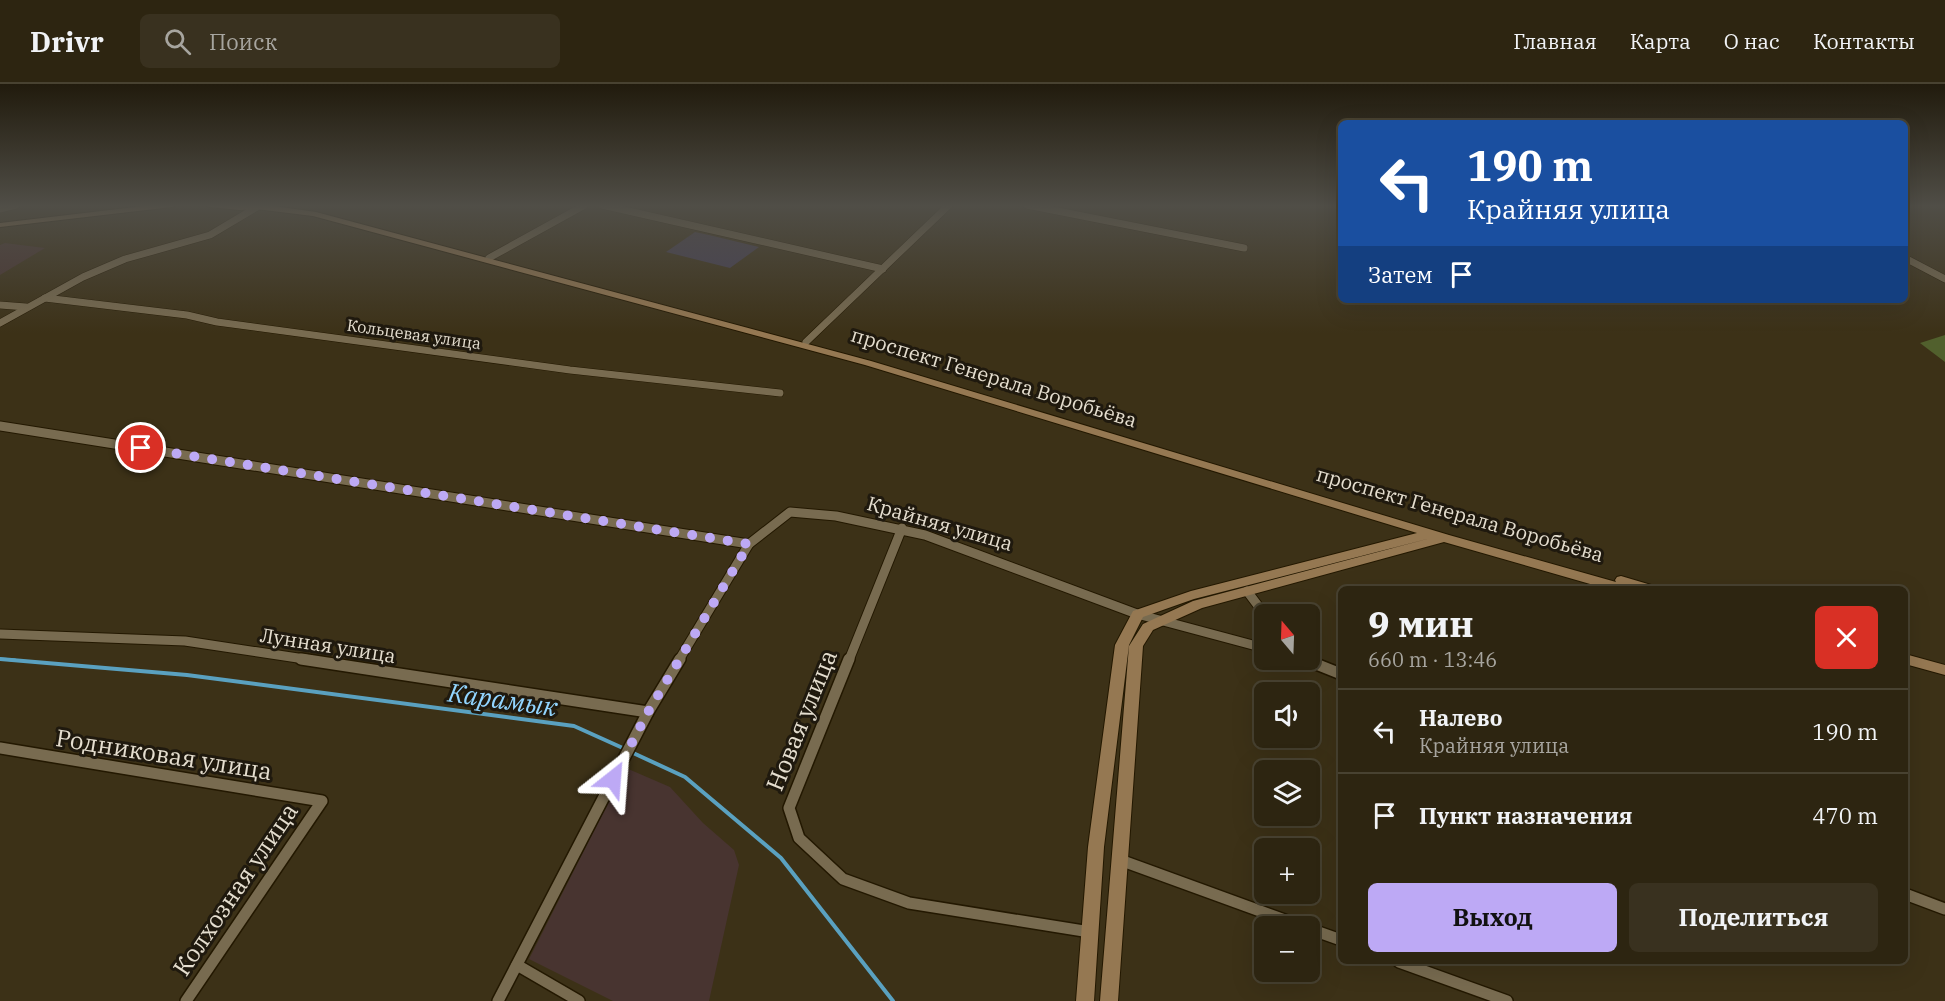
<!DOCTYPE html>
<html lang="ru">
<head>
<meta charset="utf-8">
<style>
	body { margin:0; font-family:"IBM Plex Serif",serif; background:#39311f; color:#f1f3f6; height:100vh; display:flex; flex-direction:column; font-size:22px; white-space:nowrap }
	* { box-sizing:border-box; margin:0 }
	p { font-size:20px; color:#a7a59f }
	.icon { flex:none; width:33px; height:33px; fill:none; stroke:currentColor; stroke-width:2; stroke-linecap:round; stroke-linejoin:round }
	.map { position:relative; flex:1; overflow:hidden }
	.details { position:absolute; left:1338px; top:502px; width:570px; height:378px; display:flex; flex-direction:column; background:#2d2511; border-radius:9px; box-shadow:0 6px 24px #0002,0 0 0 2px #484231 }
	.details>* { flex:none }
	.hud { position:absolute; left:1338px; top:36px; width:570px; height:183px; border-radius:9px; box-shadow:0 6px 24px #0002,0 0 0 2px #484231; background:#1a4fa0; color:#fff; overflow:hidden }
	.needle { width:39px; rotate:341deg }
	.buttons { position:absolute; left:1254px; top:520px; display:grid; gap:12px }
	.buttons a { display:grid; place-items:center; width:66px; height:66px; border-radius:9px; background:#2d2511; box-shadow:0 6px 24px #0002,0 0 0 2px #484231; font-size:30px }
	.pin { position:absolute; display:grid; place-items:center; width:51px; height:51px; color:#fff; margin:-26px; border:3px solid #fff; border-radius:50%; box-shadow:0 2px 6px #0007 }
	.me { position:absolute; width:66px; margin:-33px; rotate:28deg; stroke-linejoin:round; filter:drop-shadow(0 0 4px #0008) }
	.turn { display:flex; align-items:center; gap:21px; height:126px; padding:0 30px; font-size:27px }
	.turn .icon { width:78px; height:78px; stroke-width:2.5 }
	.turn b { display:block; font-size:42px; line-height:51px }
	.then { display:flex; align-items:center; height:57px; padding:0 30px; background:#0003; gap:12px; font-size:22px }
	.round { display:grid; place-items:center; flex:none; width:63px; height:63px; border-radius:9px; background:#39311f }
	.head { display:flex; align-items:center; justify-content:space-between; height:102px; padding:0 30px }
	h1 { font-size:36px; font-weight:800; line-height:45px }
	.action { display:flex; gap:12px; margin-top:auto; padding:12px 30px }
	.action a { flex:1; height:69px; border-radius:9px; background:#bda9f5; color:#111; font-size:24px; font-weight:800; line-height:69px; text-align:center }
	.action a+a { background:#39311f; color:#f1f3f6 }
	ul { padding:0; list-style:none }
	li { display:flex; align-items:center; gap:18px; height:84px; padding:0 30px; border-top:2px solid #484231 }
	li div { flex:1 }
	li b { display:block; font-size:22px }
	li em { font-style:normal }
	header { display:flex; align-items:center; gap:36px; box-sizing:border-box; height:84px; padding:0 30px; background:#2d2511; border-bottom:2px solid #484231 }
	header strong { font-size:28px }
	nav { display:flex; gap:33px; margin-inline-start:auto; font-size:21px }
	.search { width:420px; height:54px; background:#39311f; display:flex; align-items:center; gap:15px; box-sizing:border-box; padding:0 21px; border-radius:9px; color:#a7a59f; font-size:22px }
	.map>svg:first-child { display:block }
	.commercial { fill:#493432 }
	.education { fill:#483430 }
	.green { fill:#51602d }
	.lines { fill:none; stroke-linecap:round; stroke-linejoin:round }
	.stream-far1 { stroke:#5aa1c0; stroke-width:3 }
	.stream { stroke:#5aa1c0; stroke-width:4 }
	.building { fill:#453f58 }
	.street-far2-casing { stroke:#231801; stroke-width:8 }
	.street-far1-casing { stroke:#231801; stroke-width:11 }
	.street-casing { stroke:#231801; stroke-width:14 }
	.secondary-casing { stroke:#231801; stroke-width:2 }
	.street-far2 { stroke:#786b50; stroke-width:7 }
	.street-far1 { stroke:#786b50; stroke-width:9 }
	.street { stroke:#786b50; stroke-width:11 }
	.secondary { fill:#957852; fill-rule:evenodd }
	.route { stroke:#bda9f5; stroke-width:10; stroke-dasharray:0 18 }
	.labels { text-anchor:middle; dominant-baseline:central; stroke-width:6; stroke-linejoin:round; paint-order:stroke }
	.far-street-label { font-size:16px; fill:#e5decf; stroke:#1f190e }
	.street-label { font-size:20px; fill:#e5decf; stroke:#1f190e }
	.near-street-label { font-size:24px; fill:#e5decf; stroke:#1f190e }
	.near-water-label { font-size:26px; font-style:italic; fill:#92d5ff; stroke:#1f190e }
</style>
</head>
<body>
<header>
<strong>Drivr</strong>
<div class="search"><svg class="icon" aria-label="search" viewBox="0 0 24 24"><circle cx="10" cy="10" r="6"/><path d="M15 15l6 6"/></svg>Поиск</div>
<nav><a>Главная</a><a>Карта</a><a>О нас</a><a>Контакты</a></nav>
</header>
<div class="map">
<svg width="1945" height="917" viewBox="0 0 1945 917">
	<rect width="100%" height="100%" fill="#3c3117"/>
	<polygon class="commercial" points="5,159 45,164 0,191 0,161"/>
	<polygon class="education" points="626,684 670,703 703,739 734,766 739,781 709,917 613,917 529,875"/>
	<polygon class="green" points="1945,251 1945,278 1920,259"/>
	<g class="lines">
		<polyline class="stream-far1" points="0,575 15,576"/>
		<g class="stream">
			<polyline points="0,575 187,591 574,642 625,665"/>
			<polyline points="631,668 685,693 781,774 893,917"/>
		</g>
	</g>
	<polygon class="building" points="695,148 709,151 759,163 730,184 666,168"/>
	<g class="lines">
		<defs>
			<g id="street-far2">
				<polyline points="602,121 883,185"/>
				<polyline points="1027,121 1244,164"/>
				<polyline points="0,125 16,121"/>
				<polyline points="489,174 585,121"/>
				<polyline points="1905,174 1945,195"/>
				<polyline points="45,214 187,231 217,238 570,286 780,309"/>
				<polyline points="0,221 26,223"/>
				<polyline points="0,239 83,193 125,175 210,151 257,123"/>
				<polyline points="806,258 949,121"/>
			</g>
			<g id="street-far1">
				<polyline points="0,342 749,460 790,428 836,432 925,451 1137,530 1264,564"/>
				<polyline points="1247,507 1265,531"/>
				<polyline points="0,550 185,557 311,576"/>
				<polyline points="679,576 749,460"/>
				<polyline points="849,576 902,444"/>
			</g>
			<g id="street">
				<polyline points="301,575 648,628"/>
				<polyline points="849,575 789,724 799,754 843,795 909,819 1090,848"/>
				<polyline points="1306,576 1341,590"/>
				<polyline points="0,664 322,717 186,917"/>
				<polyline points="1120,776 1304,843"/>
				<polyline points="1905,810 1945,825"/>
				<polyline points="1310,845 1341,856"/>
				<polyline points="1399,878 1507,917"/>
				<polyline points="517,881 579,917"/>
				<polyline points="498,917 648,628 680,575"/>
			</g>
			<g id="secondary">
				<polygon points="152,121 176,121 172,123 0,143 0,139"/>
				<polygon points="206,121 266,121 316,128 871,277 1449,451 1616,498 1615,496 1617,493 1621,492 1658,503 1660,506 1611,506 1444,458 1202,524 1153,546 1143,562 1118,917 1100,917 1129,562 1143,540 1193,517 1431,454 1194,515 1143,533 1129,561 1104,763 1094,917 1076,917 1088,763 1115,561 1133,527 1191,507 1417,449 865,281 313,132 256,125 240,126 210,123"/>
				<polygon points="1905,570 1945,581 1945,591 1905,580"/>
			</g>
		</defs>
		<use href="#street-far2" class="street-far2-casing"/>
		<use href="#street-far1" class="street-far1-casing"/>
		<use href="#street" class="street-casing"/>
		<use href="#secondary" class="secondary-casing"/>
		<use href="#street-far2" class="street-far2"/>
		<use href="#street-far1" class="street-far1"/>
		<use href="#street" class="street"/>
		<use href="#secondary" class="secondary"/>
	</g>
	<linearGradient id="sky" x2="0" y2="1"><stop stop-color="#211b0d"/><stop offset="0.49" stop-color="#504e47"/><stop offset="1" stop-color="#504e47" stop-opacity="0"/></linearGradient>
	<rect width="1945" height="249" fill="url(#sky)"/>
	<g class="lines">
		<polyline class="route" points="141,364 749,460 648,628 613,695"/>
	</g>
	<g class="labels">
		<g class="far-street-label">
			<text transform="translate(414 250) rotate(8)">Кольцевая улица</text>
		</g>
		<g class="street-label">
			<text transform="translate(994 293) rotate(17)">проспект Генерала Воробьёва</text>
			<text transform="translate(1460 430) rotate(16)">проспект Генерала Воробьёва</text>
			<text transform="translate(940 439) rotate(16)">Крайняя улица</text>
			<text transform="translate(328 561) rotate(9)">Лунная улица</text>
		</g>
		<g class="near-street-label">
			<text transform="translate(801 636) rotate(-68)">Новая улица</text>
			<text transform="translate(164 670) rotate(9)">Родниковая улица</text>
			<text transform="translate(235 805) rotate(-56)">Колхозная улица</text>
		</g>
		<g class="near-water-label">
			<text transform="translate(503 615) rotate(8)">Карамык</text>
		</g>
	</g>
</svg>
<div class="buttons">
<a><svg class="needle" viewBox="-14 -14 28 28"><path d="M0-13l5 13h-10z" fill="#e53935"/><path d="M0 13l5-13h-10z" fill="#a7a59f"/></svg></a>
<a><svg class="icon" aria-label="sound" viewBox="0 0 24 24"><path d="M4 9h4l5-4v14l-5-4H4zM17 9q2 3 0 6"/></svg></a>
<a><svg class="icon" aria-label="layers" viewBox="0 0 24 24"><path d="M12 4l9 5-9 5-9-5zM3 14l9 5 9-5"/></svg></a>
<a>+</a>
<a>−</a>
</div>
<div class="pin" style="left:141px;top:364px;background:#d93025"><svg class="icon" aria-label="arrive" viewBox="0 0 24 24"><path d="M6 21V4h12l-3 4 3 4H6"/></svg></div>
<svg class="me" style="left:613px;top:695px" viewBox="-20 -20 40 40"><path d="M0-17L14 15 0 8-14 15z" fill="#bda9f5" stroke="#fff" stroke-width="4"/></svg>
<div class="hud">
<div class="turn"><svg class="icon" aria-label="left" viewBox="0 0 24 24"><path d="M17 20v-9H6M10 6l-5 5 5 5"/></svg><div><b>190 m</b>Крайняя улица</div></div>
<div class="then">Затем<svg class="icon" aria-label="arrive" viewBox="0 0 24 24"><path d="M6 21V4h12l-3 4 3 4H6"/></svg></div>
</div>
<section class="details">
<div class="head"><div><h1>9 мин</h1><p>660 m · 13:46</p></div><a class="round" style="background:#d93025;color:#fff"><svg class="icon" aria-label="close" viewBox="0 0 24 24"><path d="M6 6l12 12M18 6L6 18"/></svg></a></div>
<ul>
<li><svg class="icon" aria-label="left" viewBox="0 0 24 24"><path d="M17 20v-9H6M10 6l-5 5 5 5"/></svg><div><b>Налево</b><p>Крайняя улица</p></div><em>190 m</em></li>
<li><svg class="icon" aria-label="arrive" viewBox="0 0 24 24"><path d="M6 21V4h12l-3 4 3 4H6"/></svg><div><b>Пункт назначения</b></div><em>470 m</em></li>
</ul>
<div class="action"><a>Выход</a><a>Поделиться</a></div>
</section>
</div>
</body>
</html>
